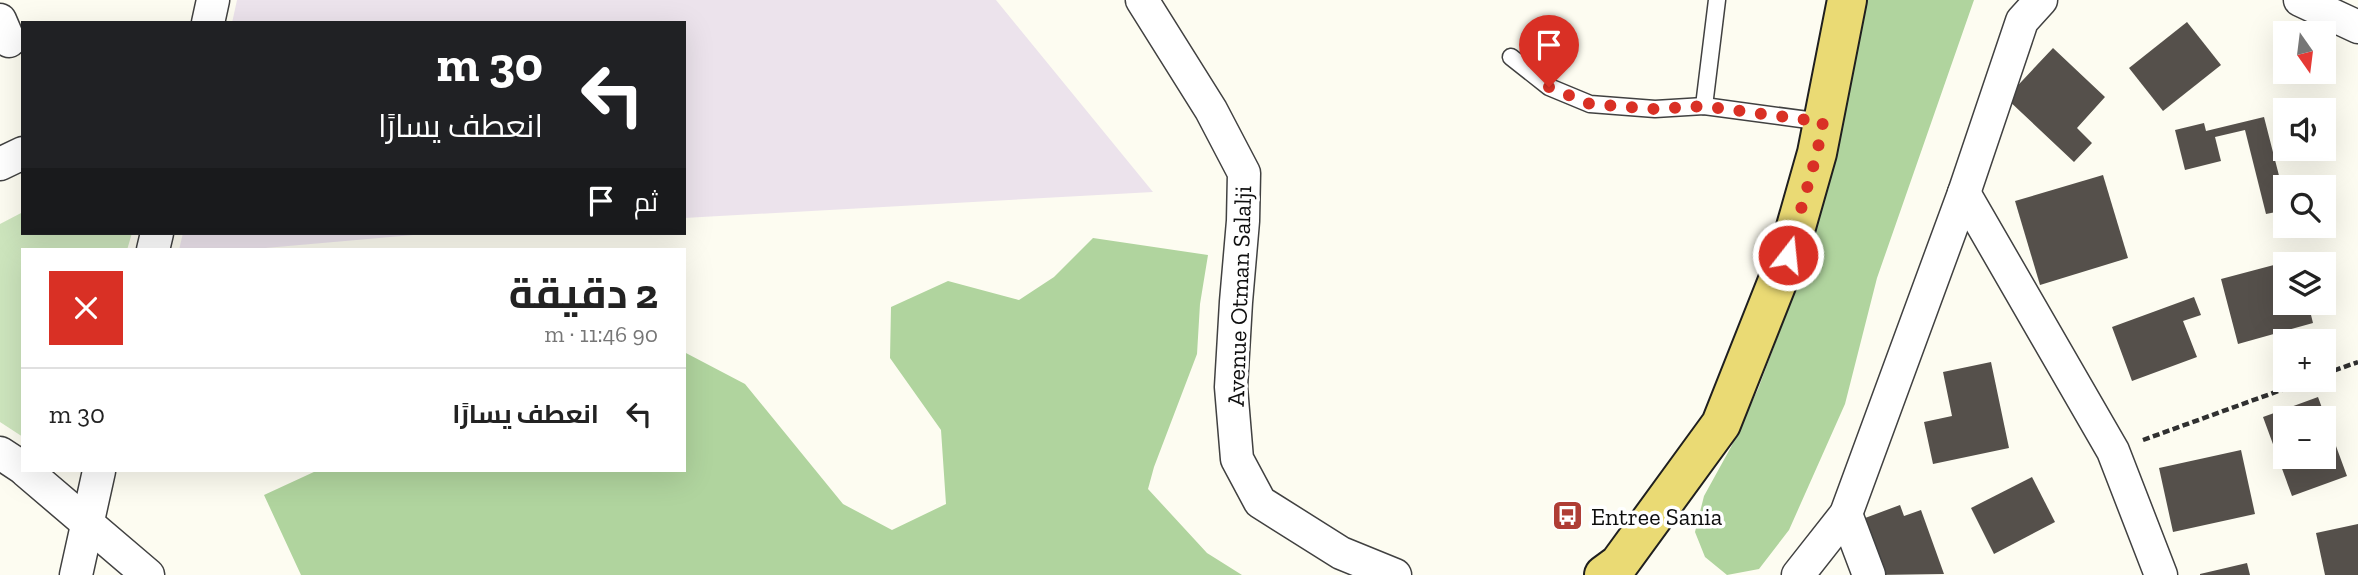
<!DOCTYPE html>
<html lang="ar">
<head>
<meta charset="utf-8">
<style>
	body { margin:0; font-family:"Zilla Slab",Cairo,serif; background:#f2f2f2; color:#222; direction:rtl; height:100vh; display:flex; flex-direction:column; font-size:26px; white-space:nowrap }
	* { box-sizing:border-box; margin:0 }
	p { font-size:23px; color:#767676 }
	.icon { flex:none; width:38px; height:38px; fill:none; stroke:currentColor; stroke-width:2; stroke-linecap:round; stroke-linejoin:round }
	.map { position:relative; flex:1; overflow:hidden; direction:ltr }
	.panel { position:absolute; left:21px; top:248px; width:665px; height:224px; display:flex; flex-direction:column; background:#fff; border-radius:0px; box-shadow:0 7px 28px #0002; direction:rtl }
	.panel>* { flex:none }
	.top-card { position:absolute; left:21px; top:21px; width:665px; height:214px; border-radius:0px; box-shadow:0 7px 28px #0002; direction:rtl; background:#202124; color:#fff; overflow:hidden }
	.needle { width:46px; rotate:166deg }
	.controls { position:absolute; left:2273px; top:21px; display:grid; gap:14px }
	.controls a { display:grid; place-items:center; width:63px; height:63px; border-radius:0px; background:#fff; box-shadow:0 7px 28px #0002; font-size:35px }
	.pin { position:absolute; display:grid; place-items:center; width:60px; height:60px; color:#fff; margin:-72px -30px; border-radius:50% 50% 50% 0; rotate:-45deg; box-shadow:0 0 7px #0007 }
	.pin .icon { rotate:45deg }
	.me { position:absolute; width:77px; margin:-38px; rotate:16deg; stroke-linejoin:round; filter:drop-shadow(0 0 5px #0008) }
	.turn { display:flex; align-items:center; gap:24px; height:147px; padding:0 28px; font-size:32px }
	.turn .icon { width:91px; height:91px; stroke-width:2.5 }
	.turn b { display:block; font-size:49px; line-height:60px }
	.then { display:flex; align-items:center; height:66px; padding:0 28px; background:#0003; gap:14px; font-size:26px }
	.round { display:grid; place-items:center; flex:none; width:74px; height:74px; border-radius:0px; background:#f2f2f2 }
	.headline { display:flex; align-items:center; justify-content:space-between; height:119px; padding:0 28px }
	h1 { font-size:42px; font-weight:700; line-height:52px }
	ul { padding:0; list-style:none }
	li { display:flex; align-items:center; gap:21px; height:91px; padding:0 28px; border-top:2px solid #e0e0e0 }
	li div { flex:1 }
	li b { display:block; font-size:26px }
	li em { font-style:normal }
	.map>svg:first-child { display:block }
	.industrial { fill:#ece3ec }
	.green { fill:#cde5bd }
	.forest { fill:#b0d49e }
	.building { fill:#55504b; fill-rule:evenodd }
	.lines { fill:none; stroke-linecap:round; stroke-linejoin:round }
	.lane-casing { stroke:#414141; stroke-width:19 }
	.street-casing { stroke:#414141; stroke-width:35 }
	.primary-casing { stroke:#1f1f1f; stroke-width:42 }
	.path { stroke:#303030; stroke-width:4.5; stroke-dasharray:7 3.5; stroke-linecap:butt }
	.lane { stroke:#fff; stroke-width:16 }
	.street { stroke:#fff; stroke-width:32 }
	.primary { stroke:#eada74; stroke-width:38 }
	.route { stroke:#d93025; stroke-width:12; stroke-dasharray:0 21.6 }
	.labels { text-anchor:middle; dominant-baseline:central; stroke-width:7; stroke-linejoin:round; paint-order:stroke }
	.street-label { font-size:24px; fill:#0e0e0e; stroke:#fff }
	.poi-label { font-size:24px; fill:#0e0e0e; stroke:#fff; text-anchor:start }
</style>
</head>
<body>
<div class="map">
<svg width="2358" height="575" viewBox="0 0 2358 575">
	<rect width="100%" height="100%" fill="#fdfcf1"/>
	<g class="industrial">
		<polygon points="237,0 996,0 1153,192 684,218 684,23 232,23"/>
		<polygon points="183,233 436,233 244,250 179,250"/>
	</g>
	<polygon class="green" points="23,212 23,233 132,233 127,250 23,250 23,437 0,422 0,224"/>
	<g class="forest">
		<polygon points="1866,0 1974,0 1877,278 1845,404 1789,530 1759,569 1727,575 1705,557 1695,532 1704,496 1731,447 1758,389 1806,262"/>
		<polygon points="1093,238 1208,255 1200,304 1197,354 1154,467 1148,489 1207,553 1242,575 301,575 264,495 316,471 684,471 684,352 745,384 843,504 892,530 946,504 941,430 890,358 891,307 948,281 1019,300 1054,277"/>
	</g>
	<g class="building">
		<polygon points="2187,22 2221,65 2163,111 2129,68"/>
		<polygon points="2053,48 2105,97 2077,128 2092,143 2074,162 2006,98"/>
		<polygon points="2264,117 2286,203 2286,210 2266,214 2245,130 2215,137 2221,161 2185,170 2175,130 2204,123 2206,131"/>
		<polygon points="2103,175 2128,258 2040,285 2015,201"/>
		<polygon points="2296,259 2298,264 2286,264 2286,303 2308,303 2313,323 2238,344 2221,279"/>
		<polygon points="2194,297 2201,315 2183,321 2197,357 2132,381 2112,327"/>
		<polygon points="1991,362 2009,448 1933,464 1924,422 1952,416 1943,372"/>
		<path d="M2318,397L2347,476L2292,496L2263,417ZM2286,418H2324V457H2286Z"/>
		<polygon points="2241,450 2255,514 2173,532 2159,468"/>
		<polygon points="2032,477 2055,522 1994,554 1971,508"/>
		<polygon points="1900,505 1904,516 1921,510 1944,574 1877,575 1857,521"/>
		<polygon points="2358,524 2358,575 2325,575 2316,533"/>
		<polygon points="2247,563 2250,575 2200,575 2200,574"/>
	</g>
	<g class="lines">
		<defs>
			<g id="lane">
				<polyline points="1511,57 1549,87 1590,104 1655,109 1704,106 1823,122"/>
				<polyline points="1704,106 1717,0"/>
			</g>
			<g id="street">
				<polyline points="1142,0 1211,110 1244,173 1243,221 1236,302 1231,387 1237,459 1260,502 1341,553 1395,575"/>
				<polyline points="2300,0 2358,27"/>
				<polyline points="0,20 9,41"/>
				<polyline points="208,23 213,0"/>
				<polyline points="0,164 23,153"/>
				<polyline points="1964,193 2113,451 2161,575"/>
				<polyline points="153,250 157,233"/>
				<polyline points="0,453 23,468"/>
				<polyline points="26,471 148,575"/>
				<polyline points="1846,514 1869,575"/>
				<polyline points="76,575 99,471"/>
				<polyline points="1798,575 1846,514 1964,193 2022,21 2041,0"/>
			</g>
			<polyline id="primary" points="1604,575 1619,564 1721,424 1788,255 1817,153 1847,0"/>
		</defs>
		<use href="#lane" class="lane-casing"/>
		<use href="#street" class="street-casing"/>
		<use href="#primary" class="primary-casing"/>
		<g class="path">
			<polyline points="2324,374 2358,362"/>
			<polyline points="2143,440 2309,380"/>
		</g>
		<use href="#lane" class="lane"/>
		<use href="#street" class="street"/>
		<use href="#primary" class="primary"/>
	</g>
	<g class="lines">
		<polyline class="route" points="1549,87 1590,104 1655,109 1704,106 1823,122 1817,153 1788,255"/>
	</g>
	<defs>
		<symbol id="bus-square" viewBox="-11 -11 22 22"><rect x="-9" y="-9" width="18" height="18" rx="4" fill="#af3d35" stroke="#fff"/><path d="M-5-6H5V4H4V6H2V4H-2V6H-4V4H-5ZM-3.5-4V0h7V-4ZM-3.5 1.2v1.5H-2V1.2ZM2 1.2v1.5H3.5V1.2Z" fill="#fff"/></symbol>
	</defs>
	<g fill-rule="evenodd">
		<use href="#bus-square" x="1550" y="498" width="35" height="35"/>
	</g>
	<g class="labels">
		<g class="street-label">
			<text transform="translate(1239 296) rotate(-88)">Avenue Otman Salalji</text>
		</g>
		<g class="poi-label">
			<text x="1591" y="516">Entree Sania</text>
		</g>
	</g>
</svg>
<div class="controls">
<a><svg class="needle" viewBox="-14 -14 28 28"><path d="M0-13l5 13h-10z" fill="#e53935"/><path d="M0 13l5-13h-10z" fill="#767676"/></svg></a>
<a><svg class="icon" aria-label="sound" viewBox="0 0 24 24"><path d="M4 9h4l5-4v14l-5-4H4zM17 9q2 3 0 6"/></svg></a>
<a><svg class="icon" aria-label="search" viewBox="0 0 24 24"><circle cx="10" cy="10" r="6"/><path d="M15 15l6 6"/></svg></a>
<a><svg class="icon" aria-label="layers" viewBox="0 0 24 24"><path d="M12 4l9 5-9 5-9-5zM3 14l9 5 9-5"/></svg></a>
<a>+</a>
<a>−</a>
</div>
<div class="pin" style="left:1549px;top:87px;background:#d93025"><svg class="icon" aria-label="arrive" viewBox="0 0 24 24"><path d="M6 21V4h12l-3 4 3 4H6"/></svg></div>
<svg class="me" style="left:1788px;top:255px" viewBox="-20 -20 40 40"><circle r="17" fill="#d93025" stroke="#fff" stroke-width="3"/><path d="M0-11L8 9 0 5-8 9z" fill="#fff"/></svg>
<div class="top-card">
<div class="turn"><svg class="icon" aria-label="left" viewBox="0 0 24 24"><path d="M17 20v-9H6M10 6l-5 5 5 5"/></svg><div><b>30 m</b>انعطف يسارًا</div></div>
<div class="then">ثم<svg class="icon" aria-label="arrive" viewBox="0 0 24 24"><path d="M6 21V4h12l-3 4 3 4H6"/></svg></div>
</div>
<section class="panel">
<div class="headline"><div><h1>2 دقيقة</h1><p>90 m · 11:46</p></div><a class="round" style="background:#d93025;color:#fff"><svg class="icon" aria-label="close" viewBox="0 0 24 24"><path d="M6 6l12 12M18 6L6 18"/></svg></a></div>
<ul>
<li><svg class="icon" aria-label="left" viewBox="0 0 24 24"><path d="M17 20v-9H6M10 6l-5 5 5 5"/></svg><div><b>انعطف يسارًا</b></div><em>30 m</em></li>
</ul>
</section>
</div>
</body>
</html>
